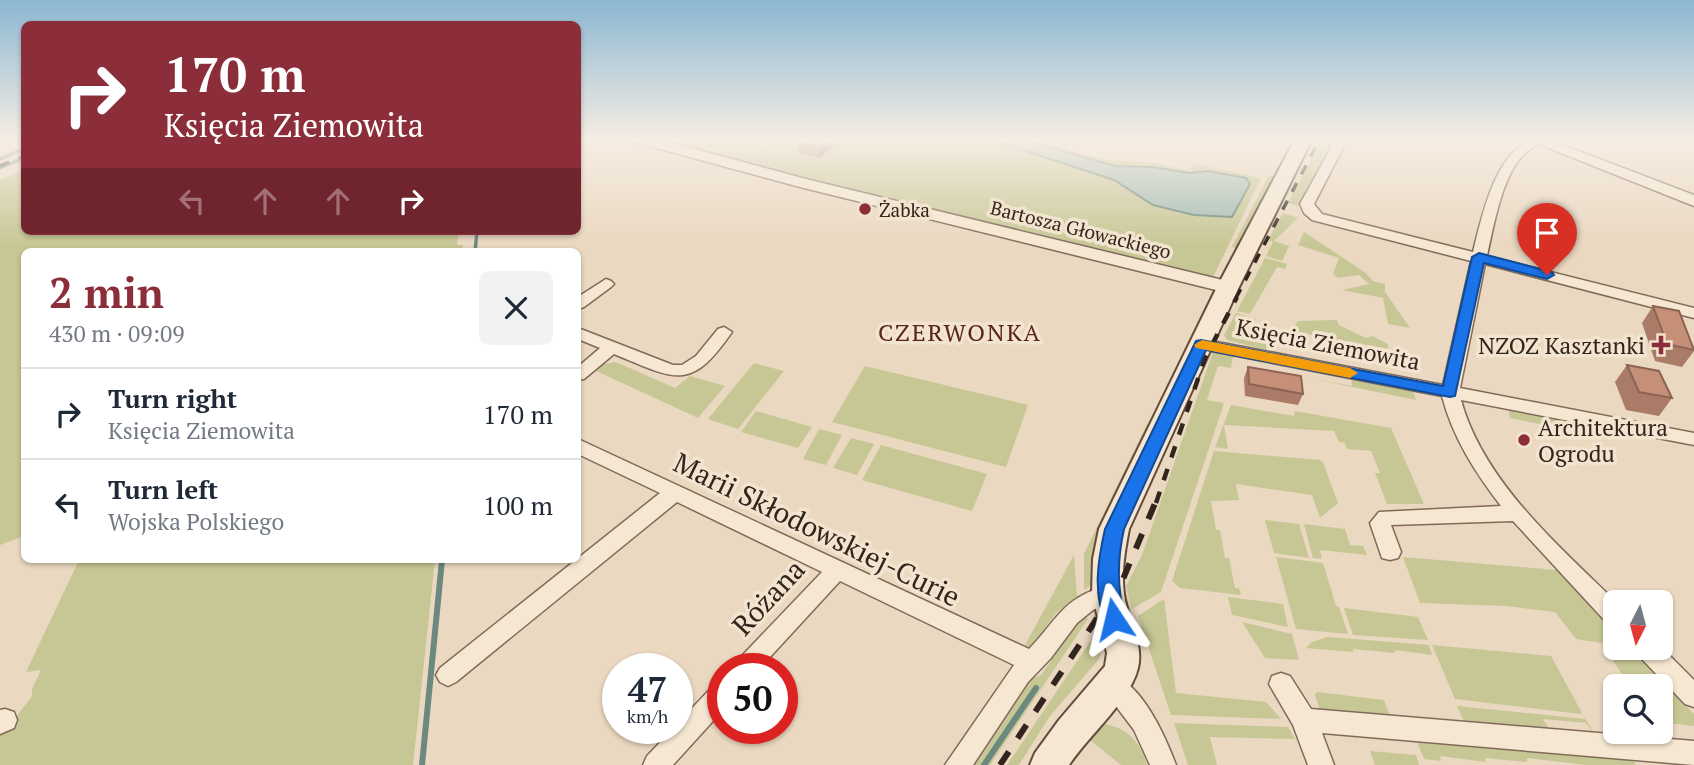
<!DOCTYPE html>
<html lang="en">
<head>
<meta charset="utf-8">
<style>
	body { margin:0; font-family:"PT Serif",serif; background:#f2f2f3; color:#1f2937; height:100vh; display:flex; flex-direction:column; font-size:26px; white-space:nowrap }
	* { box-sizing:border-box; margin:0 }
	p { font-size:23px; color:#747a83 }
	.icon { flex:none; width:38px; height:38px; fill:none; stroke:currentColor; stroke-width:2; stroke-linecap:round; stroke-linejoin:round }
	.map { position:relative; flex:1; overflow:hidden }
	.details { position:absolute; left:21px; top:248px; width:560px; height:315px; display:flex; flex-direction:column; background:#fff; border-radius:10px; box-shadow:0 2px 5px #0004 }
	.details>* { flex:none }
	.top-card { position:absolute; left:21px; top:21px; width:560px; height:214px; border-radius:10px; box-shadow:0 2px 5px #0004; background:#8c2e39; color:#fff; overflow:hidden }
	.needle { width:46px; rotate:186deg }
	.buttons { position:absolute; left:1603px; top:590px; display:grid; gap:14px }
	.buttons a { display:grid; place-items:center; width:70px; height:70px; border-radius:10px; background:#fff; box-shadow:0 2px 5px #0004; font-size:35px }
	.speed { position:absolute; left:602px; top:653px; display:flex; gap:14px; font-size:35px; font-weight:700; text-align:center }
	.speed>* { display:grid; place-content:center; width:91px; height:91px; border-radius:50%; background:#fff; box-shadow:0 2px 5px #0004; line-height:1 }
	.speed small { font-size:18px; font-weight:400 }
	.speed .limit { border:10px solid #d22; background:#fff; color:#111 }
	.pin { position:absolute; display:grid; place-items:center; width:60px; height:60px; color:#fff; margin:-72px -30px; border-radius:50% 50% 50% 0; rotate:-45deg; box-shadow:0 0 7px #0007 }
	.pin .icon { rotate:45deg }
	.me { position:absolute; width:77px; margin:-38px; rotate:350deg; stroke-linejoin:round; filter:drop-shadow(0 0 5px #0008) }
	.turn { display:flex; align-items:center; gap:24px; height:147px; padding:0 28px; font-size:32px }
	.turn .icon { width:91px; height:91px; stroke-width:2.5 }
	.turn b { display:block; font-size:49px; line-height:60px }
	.lanes { display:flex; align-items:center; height:66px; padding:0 28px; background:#0003; justify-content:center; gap:35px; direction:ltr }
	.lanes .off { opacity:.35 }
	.round { display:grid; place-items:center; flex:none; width:74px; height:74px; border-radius:10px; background:#f2f2f3 }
	.summary { display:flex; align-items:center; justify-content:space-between; height:119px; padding:0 28px }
	h1 { font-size:42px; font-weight:800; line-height:52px; color:#8c2e39 }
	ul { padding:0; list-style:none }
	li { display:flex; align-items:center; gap:21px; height:91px; padding:0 28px; border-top:2px solid #e0e1e3 }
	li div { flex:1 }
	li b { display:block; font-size:26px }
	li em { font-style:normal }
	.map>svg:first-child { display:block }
	.green { fill:#c7c795 }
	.water { fill:#a2bcb2; stroke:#6b897e; stroke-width:2 }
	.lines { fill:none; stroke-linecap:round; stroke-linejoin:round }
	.stream-far1 { stroke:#6b897e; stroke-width:3.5 }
	.stream { stroke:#6b897e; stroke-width:6 }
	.minor-casing { stroke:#816a59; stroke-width:3 }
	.tertiary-casing { stroke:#816a59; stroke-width:3 }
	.secondary-casing { stroke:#634c3d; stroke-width:4 }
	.minor { fill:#f6e7d2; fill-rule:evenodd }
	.tertiary { fill:#f6e7d2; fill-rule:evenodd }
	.secondary { fill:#f6e7d2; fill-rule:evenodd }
	.rail-far2 { stroke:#32251d; stroke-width:3.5; stroke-dasharray:10 10; stroke-linecap:butt }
	.rail-far1 { stroke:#32251d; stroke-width:4.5; stroke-dasharray:12 12; stroke-linecap:butt }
	.rail { stroke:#32251d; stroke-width:6; stroke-dasharray:16 16; stroke-linecap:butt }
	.wall { fill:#aa7b67 }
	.shaded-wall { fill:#8b6454 }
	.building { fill:#c68f78; stroke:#8b6454; stroke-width:2 }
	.route { fill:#1a73e8; stroke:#114b97; stroke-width:2 }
	.slow { fill:#f59e0b }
	.poi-dot { fill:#8c2e39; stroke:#f2e4cf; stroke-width:2.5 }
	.labels { text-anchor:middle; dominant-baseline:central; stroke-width:7; stroke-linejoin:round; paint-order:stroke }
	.far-poi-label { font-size:19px; fill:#32251d; stroke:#f2e4cf; text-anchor:start }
	.far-street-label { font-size:19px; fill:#32251d; stroke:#f2e4cf }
	.street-label { font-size:23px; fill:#32251d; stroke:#f2e4cf }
	.poi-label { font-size:23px; fill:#32251d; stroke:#f2e4cf; text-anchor:end }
	.neighbourhood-label { font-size:24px; letter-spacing:2px; fill:#5b251f; stroke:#f2e4cf }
	.near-street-label { font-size:28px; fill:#32251d; stroke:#f2e4cf }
</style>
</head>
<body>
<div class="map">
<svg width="1694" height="765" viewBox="0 0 1694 765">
	<rect width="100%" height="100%" fill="#ead8c0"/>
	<g class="green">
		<polygon points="660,139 1031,139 1107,160 1156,163 1190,171 1194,164 1261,178 1213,277 803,177"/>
		<polygon points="1323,139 1333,139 1335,145 1305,208 1288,203"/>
		<polygon points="24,170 24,231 459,231 457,245 463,245 462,252 24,252 24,536 0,545 0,180"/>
		<polygon points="1269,175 1277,178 1239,249 1232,247"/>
		<polygon points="1283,213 1298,218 1274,241 1289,246 1282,261 1266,256 1273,242 1268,240"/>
		<polygon points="1304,232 1366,273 1373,281 1385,284 1385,292 1410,328 1388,324 1383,298 1342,290 1369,284 1359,275 1338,278 1333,274 1339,258 1298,245"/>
		<polygon points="1265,258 1287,264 1285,269 1277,267 1250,314 1237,311"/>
		<polygon points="1236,313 1256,319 1253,325 1244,324 1269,335 1266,350 1227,340 1224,335"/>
		<polygon points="1337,320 1339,325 1366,338 1372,336 1388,344 1388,349 1291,331 1298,321"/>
		<polygon points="1213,352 1233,355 1231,368 1218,366 1207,400 1224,403 1161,592 1132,609 1126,586 1142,555"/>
		<polygon points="616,362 675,388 690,376 725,386 698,418 594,370 604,364"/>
		<polygon points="754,363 784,371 738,429 708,419"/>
		<polygon points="865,366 1028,405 1006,467 832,422"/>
		<polygon points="1304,377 1352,386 1351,377 1412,389 1416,400"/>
		<polygon points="1231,405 1294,416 1295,411 1391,428 1424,504 1387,504 1375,473 1380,473 1371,451 1347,449 1345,443 1339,442 1334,431 1224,425 1228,449 1215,447"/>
		<polygon points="1508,407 1559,417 1564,429 1510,418"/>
		<polygon points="756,411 812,427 798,448 741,432"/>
		<polygon points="1147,424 1151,426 1101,530 1095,545 1095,582 1084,590 1084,554"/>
		<polygon points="819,429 842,435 826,465 803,459"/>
		<polygon points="851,438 874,444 857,475 833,468"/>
		<polygon points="881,445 987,474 972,511 862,480"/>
		<polygon points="1214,451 1320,460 1323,462 1338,503 1320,518 1312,495 1236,484 1239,500 1211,501 1216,530 1220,530 1225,558 1229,558 1235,588 1239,588 1241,595 1180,588 1172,581"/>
		<polygon points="1265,520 1299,524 1309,558 1274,553"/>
		<polygon points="1304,524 1345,529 1350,545 1363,546 1367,555 1320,550 1322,559 1313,558"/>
		<polygon points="1074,555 1077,596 1057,612 1030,648 1024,647"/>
		<polygon points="1276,557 1323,563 1336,606 1339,607 1348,634 1296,629"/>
		<polygon points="1403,557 1557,570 1615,632 1615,648 1630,648 1694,714 1694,726 1661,722 1661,686 1624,686 1619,677 1623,676 1602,643 1576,639 1555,612 1506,606 1420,603"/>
		<polygon points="79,560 435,560 413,765 0,765 0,735 5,732 32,696 32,689 41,670 26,672"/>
		<polygon points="1228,597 1283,604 1288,627 1232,615"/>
		<polygon points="1164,599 1176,693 1266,702 1281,719 1171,715 1138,616"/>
		<polygon points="1344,608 1418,617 1428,640 1353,635"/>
		<polygon points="1084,615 1088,619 990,765 968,765 1026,680 1041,675"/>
		<polygon points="1242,622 1292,634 1299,660 1265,658"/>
		<polygon points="1096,633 1101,651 1099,659 1050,716 1019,765 1007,765"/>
		<polygon points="1328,637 1429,645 1432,655 1395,650 1395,653 1353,649 1353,652 1306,648 1312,642"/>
		<polygon points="1432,645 1551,656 1581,711 1581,714 1455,699"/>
		<polygon points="1317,692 1384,700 1392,721 1322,717 1315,695"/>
		<polygon points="1457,706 1585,719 1598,738 1586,723 1543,719 1552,733 1466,725"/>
		<polygon points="1174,723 1288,727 1295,739 1210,737 1217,765 1188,765"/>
		<path d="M1104,724C1128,728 1140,742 1147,765H1121L1086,737L1095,726Z"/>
		<polygon points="1417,742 1621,758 1635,762 1636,765 1586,765 1527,758 1527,762 1485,758 1486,762 1440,756 1441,761 1424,759"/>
		<polygon points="1370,751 1416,755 1419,765 1375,765"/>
	</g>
	<polygon class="water" points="989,139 1019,139 1116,166 1152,167 1190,173 1208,171 1246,178 1250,184 1232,217 1194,215 1153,205 1114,180"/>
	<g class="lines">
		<g class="stream-far1">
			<polyline points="0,159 24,149"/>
			<polyline points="0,168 24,158"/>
			<polyline points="475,252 477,231"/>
		</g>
		<g class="stream">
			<polyline points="422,765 442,560"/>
			<polyline points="984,765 1036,688"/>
		</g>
		<defs>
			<g id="minor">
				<path d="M1331,139H1343V148L1314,204L1322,214L1473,252C1482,216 1497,139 1543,139C1535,147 1524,152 1518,161C1501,184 1493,228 1487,256L1694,308V318L1485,264L1460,388L1694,433V445L1461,400C1483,481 1558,545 1616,602L1615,625L1607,623L1513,521L1391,525L1401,552L1398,558L1390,560L1382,558L1370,523L1379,512L1501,506C1475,472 1453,438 1442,396L1201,349L1193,344L1201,339L1443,385L1471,261L1312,220L1304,213L1300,204L1331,148Z"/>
				<polygon points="606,279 611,281 614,284 611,287 584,307 578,309 578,297"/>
				<path d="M724,327L732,332C690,393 675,379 614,354L584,379L578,380V367L600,348L578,339V328L673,365H682L696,356L718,329Z"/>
				<path d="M578,439L1029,649C1053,625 1060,603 1094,590C1103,587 1107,585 1116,588L1119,594L1116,600L1093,610L1077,623L1051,658L1028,682L973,765H945L1014,665L840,581L760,668H733L737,661L822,572L677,502L456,682L448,686L440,682L436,675L440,668L660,493L578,454Z"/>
				<polygon points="1661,647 1694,680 1694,707 1685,704 1638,655 1634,648"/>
				<polygon points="1281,673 1290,676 1311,709 1694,741 1694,765 1322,733 1334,765 1308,765 1293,725 1269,684 1272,676"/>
				<path d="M1112,674C1143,686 1165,736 1176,765H1150L1134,730L1100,685L1103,677Z"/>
				<polygon points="723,682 723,710 673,765 643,765 647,756 674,728 677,728 677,724 714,685"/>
				<polygon points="5,709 14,712 17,720 14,728 0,734 0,710"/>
			</g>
			<g id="tertiary">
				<polygon points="632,139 657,139 810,180 1235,283 1237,287 1228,293 800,187 634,142"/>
				<polygon points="1526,139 1547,139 1694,195 1694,206"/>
			</g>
			<path id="secondary" d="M1295,139H1312L1239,287L1129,529C1125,550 1121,572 1124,594C1127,618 1144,643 1138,668C1130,701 1088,736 1069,765H1030L1035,753L1059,720L1105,666L1107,653L1092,594L1093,559L1099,529L1217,287Z"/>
		</defs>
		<use href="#minor" class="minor-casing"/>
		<use href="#tertiary" class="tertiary-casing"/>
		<use href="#secondary" class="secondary-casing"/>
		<use href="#minor" class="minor"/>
		<use href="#tertiary" class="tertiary"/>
		<use href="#secondary" class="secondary"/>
		<g class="rail-far2">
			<polyline points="0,166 24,156"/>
			<polyline points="1236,298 1320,139"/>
		</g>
		<polyline class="rail-far1" points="1156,503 1205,358 1237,297"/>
		<polyline class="rail" points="1000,765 1123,579 1156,501"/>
	</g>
	<g class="wall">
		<polygon points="842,139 819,158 799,153 799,143"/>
		<polygon points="1653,306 1694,349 1694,351 1682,367 1655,361 1642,323"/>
		<polygon points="1627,365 1672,398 1659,416 1626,410 1615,382"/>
		<polygon points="1248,367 1303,394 1298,405 1245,396 1244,378"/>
	</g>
	<polygon class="shaded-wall" points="830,139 842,139 819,158 819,149"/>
	<g class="building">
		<polygon points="804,139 830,139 819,149 799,143"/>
		<polygon points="1653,306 1679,311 1694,350 1667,344"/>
		<polygon points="1627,365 1659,371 1672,398 1639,392"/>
		<polygon points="1248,367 1301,376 1303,394 1249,384"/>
	</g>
	<linearGradient id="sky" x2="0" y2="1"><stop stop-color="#8cb7d2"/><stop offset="0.57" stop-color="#f6ede3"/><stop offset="1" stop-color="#f6ede3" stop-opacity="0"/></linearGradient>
	<rect width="1694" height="246" fill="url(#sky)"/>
	<path class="route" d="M1479,253L1552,272L1554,275L1547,279L1484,263L1455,396L1450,397L1206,350L1124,529C1117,561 1117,587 1125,619L1122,625L1114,628L1107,625C1092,595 1098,560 1105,529L1196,341L1201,340L1443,386L1472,257Z"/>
	<polygon class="slow" points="1202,340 1350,368 1358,373 1350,378 1196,348 1194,345"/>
	<g class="poi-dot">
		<circle cx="865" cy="209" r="7"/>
		<path d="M1657.5 334.5h7v7h7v7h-7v7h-7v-7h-7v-7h7z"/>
		<circle cx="1524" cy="440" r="7"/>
	</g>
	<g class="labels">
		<g class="far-poi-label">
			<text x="879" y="209">Żabka</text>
		</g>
		<g class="far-street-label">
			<text transform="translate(1081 229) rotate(14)">Bartosza Głowackiego</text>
		</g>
		<g class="street-label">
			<text transform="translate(1328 344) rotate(11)">Księcia Ziemowita</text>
		</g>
		<g class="poi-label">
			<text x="1645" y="345">NZOZ Kasztanki</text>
			<text x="1538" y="427" text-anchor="start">Architektura<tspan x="1538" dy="26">Ogrodu</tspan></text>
		</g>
		<g class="neighbourhood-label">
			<text x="960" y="332">CZERWONKA</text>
		</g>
		<g class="near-street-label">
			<text transform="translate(817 529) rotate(26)">Marii Skłodowskiej-Curie</text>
			<text transform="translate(768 597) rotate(-47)">Różana</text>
		</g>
	</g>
</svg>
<div class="buttons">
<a><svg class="needle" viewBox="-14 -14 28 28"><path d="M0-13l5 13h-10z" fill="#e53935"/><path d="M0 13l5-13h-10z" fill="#747a83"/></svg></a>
<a><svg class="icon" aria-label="search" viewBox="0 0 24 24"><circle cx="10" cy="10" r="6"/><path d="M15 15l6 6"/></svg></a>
</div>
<div class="speed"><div>47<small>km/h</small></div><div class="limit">50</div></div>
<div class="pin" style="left:1547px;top:275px;background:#d93025"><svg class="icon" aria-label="arrive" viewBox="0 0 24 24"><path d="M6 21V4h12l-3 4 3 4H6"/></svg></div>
<svg class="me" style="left:1114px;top:619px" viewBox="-20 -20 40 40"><path d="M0-17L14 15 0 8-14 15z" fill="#1a73e8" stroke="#fff" stroke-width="4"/></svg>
<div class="top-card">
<div class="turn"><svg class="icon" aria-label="right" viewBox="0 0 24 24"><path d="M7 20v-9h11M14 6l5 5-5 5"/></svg><div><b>170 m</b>Księcia Ziemowita</div></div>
<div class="lanes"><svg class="icon off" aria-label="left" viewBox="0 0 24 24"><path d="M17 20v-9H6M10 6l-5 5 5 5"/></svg><svg class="icon off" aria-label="ahead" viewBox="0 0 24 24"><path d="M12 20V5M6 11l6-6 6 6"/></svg><svg class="icon off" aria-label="ahead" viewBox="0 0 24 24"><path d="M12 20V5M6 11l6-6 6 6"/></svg><svg class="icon" aria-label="right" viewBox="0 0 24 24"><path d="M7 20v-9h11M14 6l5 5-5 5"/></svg></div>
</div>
<section class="details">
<div class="summary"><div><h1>2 min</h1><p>430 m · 09:09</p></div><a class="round"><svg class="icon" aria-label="close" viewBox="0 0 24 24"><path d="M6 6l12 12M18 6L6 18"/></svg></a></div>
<ul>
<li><svg class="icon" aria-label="right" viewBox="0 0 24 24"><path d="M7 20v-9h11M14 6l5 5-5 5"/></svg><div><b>Turn right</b><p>Księcia Ziemowita</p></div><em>170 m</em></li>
<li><svg class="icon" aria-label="left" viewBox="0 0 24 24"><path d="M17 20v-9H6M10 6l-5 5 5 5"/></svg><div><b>Turn left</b><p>Wojska Polskiego</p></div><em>100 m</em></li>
</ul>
</section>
</div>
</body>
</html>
